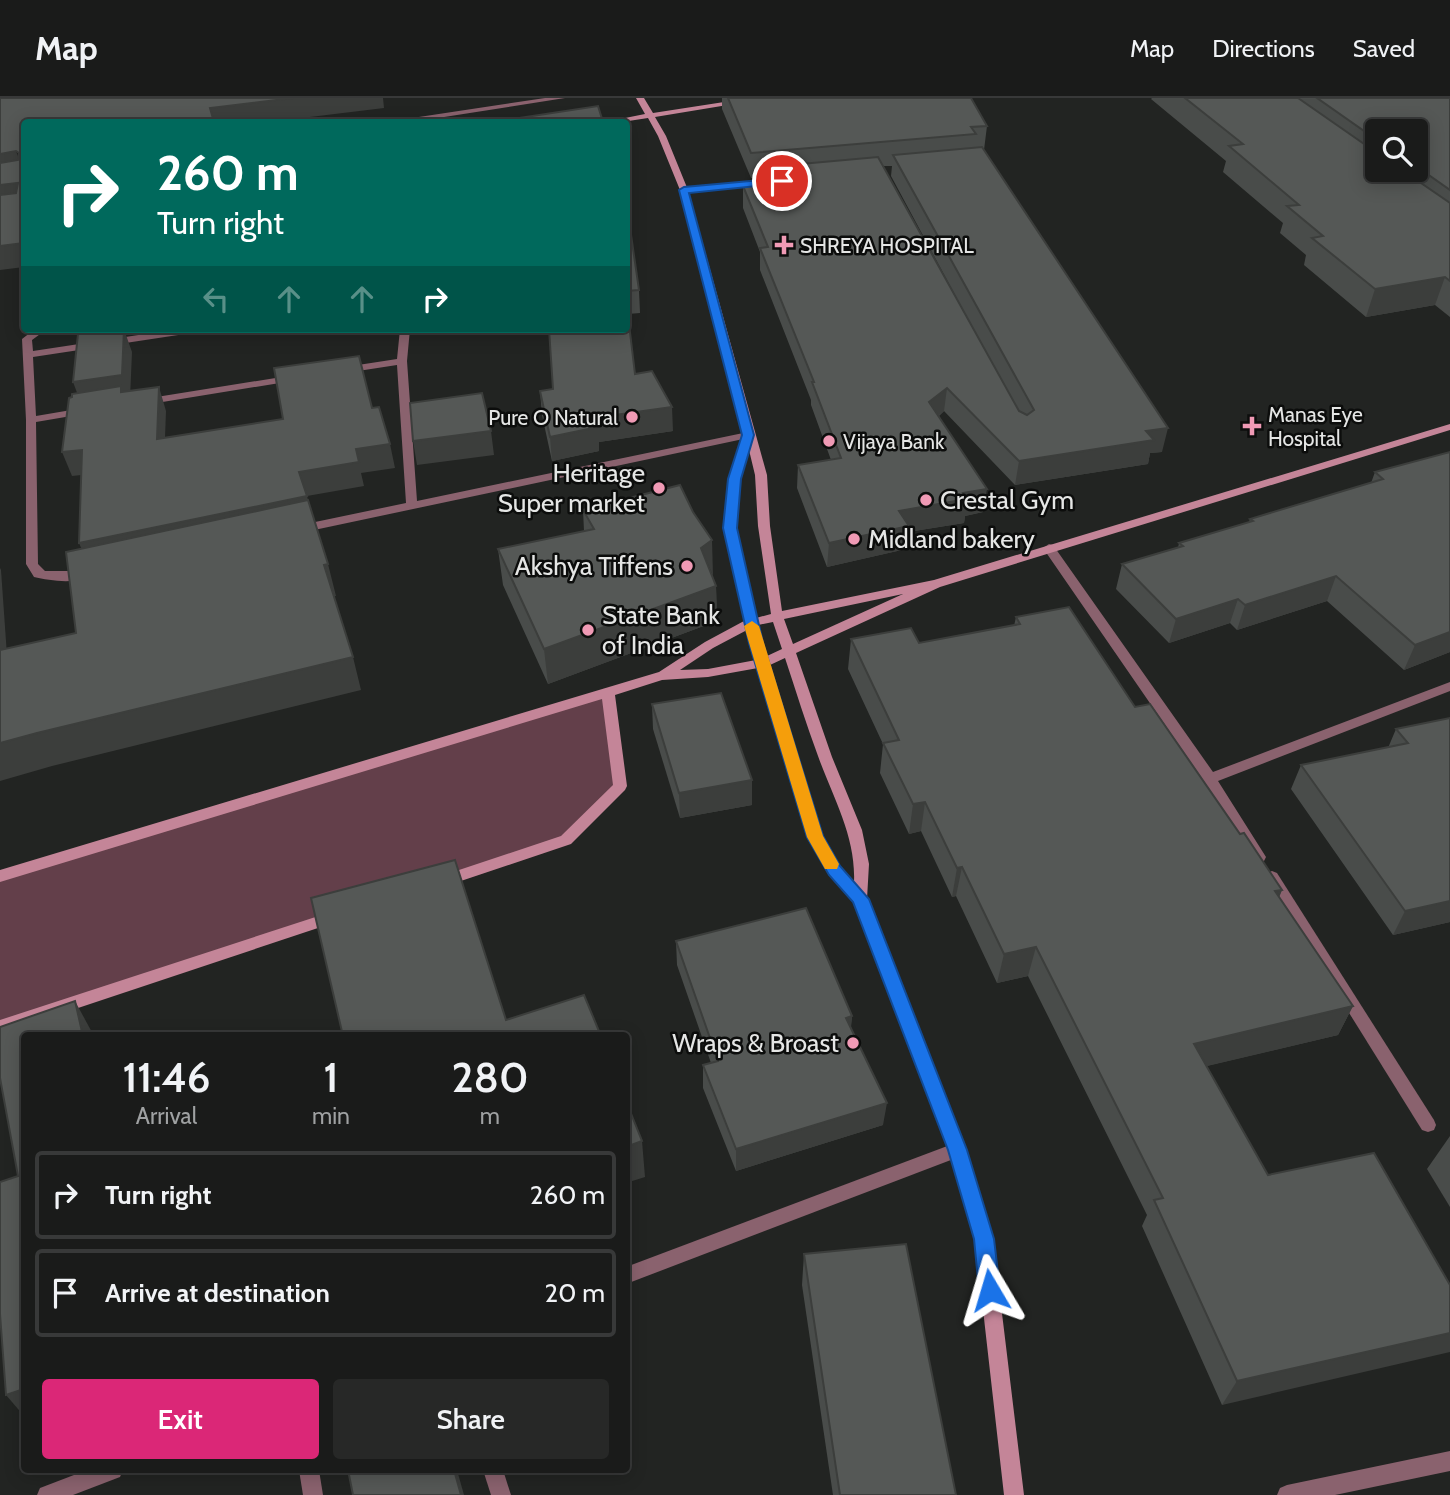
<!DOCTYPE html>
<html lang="en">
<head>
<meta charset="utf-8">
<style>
	body { margin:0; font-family:Cabin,sans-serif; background:#272827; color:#f1f3f6; height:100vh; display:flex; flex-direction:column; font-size:26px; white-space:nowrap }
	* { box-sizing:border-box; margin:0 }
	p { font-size:23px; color:#9fa1a2 }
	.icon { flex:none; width:38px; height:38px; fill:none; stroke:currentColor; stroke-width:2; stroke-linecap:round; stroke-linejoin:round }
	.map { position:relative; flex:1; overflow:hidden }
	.sheet { position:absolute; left:21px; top:934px; width:609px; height:441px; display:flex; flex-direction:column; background:#1a1b1a; border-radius:7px; box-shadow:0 4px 18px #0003,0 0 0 2px #383939 }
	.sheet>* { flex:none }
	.guide { position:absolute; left:21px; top:21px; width:609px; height:214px; border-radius:7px; box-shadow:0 4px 18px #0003,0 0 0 2px #383939; background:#00695c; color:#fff; overflow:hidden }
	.buttons { position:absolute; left:1365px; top:21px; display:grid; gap:14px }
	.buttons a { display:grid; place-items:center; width:63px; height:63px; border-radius:7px; background:#1a1b1a; box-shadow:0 4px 18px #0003,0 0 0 2px #383939; font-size:35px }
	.pin { position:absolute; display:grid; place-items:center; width:60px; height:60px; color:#fff; margin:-30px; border:4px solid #fff; border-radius:50%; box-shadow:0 2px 7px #0007 }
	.me { position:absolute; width:77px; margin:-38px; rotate:353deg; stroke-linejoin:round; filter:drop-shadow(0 0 5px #0008) }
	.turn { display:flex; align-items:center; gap:24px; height:147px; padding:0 21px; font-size:32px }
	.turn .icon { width:91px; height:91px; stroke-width:2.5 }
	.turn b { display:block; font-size:49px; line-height:60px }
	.lanes { display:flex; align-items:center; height:66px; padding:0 21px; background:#0003; justify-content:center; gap:35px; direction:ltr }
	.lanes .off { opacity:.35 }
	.eta { display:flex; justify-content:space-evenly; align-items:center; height:119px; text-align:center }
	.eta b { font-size:42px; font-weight:600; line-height:49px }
	.action { display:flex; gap:14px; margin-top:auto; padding:14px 21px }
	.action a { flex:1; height:80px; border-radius:7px; background:#db2777; color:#fff; font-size:28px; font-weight:600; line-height:80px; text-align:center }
	.action a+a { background:#272827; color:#f1f3f6 }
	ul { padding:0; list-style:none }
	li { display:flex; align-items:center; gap:21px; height:88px; margin:0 14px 10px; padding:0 7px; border:4px solid #383939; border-radius:7px }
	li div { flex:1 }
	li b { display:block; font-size:26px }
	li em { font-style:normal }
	header { display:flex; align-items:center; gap:42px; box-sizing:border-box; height:98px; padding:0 35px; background:#1a1b1a; border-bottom:2px solid #383939 }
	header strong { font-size:33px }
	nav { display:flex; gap:38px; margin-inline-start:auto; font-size:24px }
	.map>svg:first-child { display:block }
	.green { fill:#633f4a }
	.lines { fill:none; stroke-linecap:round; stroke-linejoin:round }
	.street { fill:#8a626e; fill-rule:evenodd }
	.secondary { fill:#c48598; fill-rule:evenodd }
	.wall { fill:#494c4a; fill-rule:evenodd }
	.shaded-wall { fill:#3c3e3c }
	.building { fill:#555856; stroke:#3c3e3c; stroke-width:2 }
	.route { fill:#1a73e8; stroke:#114b97; stroke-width:2 }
	.slow { fill:#f59e0b }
	.poi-dot { fill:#f09ab5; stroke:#0c0d0c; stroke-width:2.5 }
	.labels { text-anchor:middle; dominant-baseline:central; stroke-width:5; stroke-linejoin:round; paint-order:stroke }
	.far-poi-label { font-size:21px; fill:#e5e6e5; stroke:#0c0d0c; text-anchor:start }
	.poi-label { font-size:26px; fill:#e5e6e5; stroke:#0c0d0c; text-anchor:end }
</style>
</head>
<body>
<header>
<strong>Map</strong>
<nav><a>Map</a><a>Directions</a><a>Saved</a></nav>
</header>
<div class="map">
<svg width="1450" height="1397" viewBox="0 0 1450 1397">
	<rect width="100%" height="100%" fill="#222422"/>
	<polygon class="green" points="608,595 620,688 566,742 0,929 0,778"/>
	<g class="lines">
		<g class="street">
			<polygon points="545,0 565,0 412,24 395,24 399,22"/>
			<polygon points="774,81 777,82 777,86 684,95 680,92 684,89"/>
			<path d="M35,231H47L32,242L33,253L178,231H203L198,234L33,259L36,318L83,310L88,313L83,316L36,324L38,466L45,473H92L94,476C79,487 51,483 34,479L26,466V322L22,241Z"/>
			<polygon points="400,231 410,231 407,263 417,403 748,334 753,337 748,340 300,435 296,434 296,428 406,405 397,267 345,275 340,272 345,269 397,261"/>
			<polygon points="294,277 299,280 298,282 144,307 139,304 144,301"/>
			<polygon points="1049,446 1053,447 1213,674 1450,584 1450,593 1218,683 1266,759 1264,763 1254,763 1205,685 1043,450"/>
			<polygon points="1272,773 1277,775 1434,1022 1436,1027 1434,1032 1428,1034 1422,1032 1267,783 1265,779 1267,775"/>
			<polygon points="958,1044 964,1047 967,1052 964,1057 626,1186 626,1169"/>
			<polygon points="1450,1353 1450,1373 1335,1397 1277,1397 1280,1390 1287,1387"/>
			<polygon points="87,1372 123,1372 120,1379 73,1397 37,1397 40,1390"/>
			<polygon points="299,1372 319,1372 323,1397 303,1397"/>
			<polygon points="483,1372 503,1372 511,1397 491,1397"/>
		</g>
		<g class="secondary">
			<path d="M636,0H644L653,15L750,0H770L655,19L666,38L688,92L767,377L770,428L782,513L934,482L1450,326V332L940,489L796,555L832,659L862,732L869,766L867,801L967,1052L993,1141L1024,1397H1004L975,1141L949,1052L854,804L830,776L808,739L758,570L708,579L662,582L615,597L627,688L625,692L571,746L443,789L438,787L436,783L438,779L561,738L613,687L602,601L0,784V772L659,574L705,544L744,523L724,430L728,381L744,335L680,92L658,38L648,20L622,24H605L645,16ZM749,352L755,377L758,428L771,516L756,520L736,430L740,381ZM903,496L793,546L784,521ZM773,524L782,551L767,558L758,527ZM747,532L756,562L708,571L680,572L713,550ZM785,560C796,593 806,626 818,658C833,700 856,738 854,784L840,768L822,738L770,567Z"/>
			<polygon points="334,813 339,815 342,819 339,823 0,936 0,922"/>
		</g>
	</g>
	<g class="wall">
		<path d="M722,0H971L987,28L984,52L1162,354L1150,355L1148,366L1015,387L944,313L939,318L983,414L965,418L964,425L908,434L906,451L827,469L797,390L798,367L831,362L811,307V302L760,172V154L743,110V88L755,87V80H751L722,11ZM883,68H892L891,78L976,236Z"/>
		<path d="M1152,0H1450V219L1435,207L1366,219L1304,167L1306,157L1280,135L1283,125L1223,74L1226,63L1151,1ZM1377,33H1416V72H1377Z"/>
		<polygon points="626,102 639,192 640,215 628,216 635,276 673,333 599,344 599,353 552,363 542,317 540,293 553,291 626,231"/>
		<polygon points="420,231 544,231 421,237"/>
		<polygon points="1450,354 1450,554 1404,572 1327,503 1237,532 1230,525 1169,545 1116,491 1122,466 1178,450 1179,445 1249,424 1250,421 1371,385 1375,374"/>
		<polygon points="583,412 716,488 717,523 548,586 503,487 498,451 584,433"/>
		<polygon points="1016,519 1135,609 1240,736 1282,792 1279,799 1353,908 1338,937 1206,968 1268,1077 1450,1187 1222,1307 1142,1128 1147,1117 1028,878 997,885 956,798 952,799 921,733 909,736 880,675 883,646 848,571 851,541 919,545 1014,528"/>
		<polygon points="652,606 752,682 752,707 680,720 653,631"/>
		<polygon points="1450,620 1450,824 1393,837 1291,691 1301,667 1388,650 1396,631"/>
		<polygon points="676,843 852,918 851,929 883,1027 736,1073 703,990 703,967 711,965 677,867"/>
		<polygon points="1450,1038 1450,1109 1427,1071"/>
		<polygon points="804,1156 956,1397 833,1397 802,1187"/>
	</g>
	<g class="shaded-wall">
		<polygon points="293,0 383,0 384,10 269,24 213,24 210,10"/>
		<polygon points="139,22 140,24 114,24"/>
		<polygon points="16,53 24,74 0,79 0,56"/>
		<polygon points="18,85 24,103 0,109 0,87"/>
		<polygon points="24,145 24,169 0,172 0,148"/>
		<polygon points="1445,179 1435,207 1366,219 1375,191"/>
		<polygon points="101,231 169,231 126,237 132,254 130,301 82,308 73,284 104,240"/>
		<polygon points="159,289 166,313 164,366 157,341"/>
		<polygon points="947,290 944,313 927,327 929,304"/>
		<polygon points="672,309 673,333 599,344 599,353 552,363 550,339 593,320"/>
		<polygon points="1168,330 1162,354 1150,355 1148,366 1015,387 1019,363 1146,333"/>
		<polygon points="491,333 494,357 417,367 413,343"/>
		<polygon points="390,346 395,370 361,375 364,388 307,398 313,422 89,469 79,445 299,374 356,351"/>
		<polygon points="82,352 91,376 72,378 62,354"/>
		<polygon points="987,391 983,414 965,418 964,425 908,434 906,451 827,469 829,445 899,413 963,395"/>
		<polygon points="712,442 713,478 701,450"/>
		<polygon points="328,466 336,498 332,499 324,467"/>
		<polygon points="0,470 1,472 9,586 0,568"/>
		<polygon points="1336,478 1327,503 1237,532 1245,507"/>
		<polygon points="716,488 717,523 548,586 544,551"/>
		<polygon points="1238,501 1230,525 1169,545 1176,521"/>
		<polygon points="1450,534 1450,554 1404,572 1415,547"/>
		<polygon points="353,559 361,592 52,668 0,683 0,645 37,635"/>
		<polygon points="752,682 752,707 680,720 679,695"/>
		<polygon points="925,704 921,733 909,736 913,706"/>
		<polygon points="962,769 956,798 952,799 957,770"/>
		<polygon points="1282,792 1270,821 1275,793"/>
		<polygon points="1450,803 1450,824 1393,837 1405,813"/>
		<polygon points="1036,849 1028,878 997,885 1004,856"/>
		<polygon points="75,903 94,938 83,938"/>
		<polygon points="1353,908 1338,937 1182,974 1194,946"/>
		<polygon points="852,918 849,942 846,920"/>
		<polygon points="887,1005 883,1027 736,1073 736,1051"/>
		<polygon points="642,1043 645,1079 626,1085 626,1049"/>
		<polygon points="1450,1235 1450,1254 1222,1307 1237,1283"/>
		<polygon points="24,1291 24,1318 6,1297"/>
		<polygon points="454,1372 457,1372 464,1397 461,1397"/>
	</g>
	<g class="building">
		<polygon points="0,0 293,0 210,10 214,24 140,24 139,22 114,24 24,24 24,145 0,148 0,97 16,95 18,85 0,87 0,65 18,62 19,55 16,53 0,56"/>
		<polygon points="728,0 971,0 987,28 971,29 976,36 751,55"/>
		<polygon points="1185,0 1298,0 1377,55 1377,72 1402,72 1450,105 1450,183 1445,179 1375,191 1312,140 1323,138 1287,108 1299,107 1229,48 1243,46"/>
		<polygon points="1317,0 1450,0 1450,92 1416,68 1416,33 1377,33 1377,42"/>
		<polygon points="598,8 603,24 521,24 519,20"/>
		<polygon points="982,49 1168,330 1146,333 1154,342 1019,363 947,290 929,304 987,391 963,395 967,401 899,413 909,428 829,445 798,367 841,360 812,284 814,284 760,150 768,149 743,88 763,87 756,70 878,59 1019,313 1027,317 1034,312 893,57"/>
		<polygon points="626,102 639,192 626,193"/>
		<polygon points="626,201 635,276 652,273 672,309 593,320 598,329 550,339 540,293 553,291 549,231 626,231"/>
		<polygon points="118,231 124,231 122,277 73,284 78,236"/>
		<polygon points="359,258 372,310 379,309 390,346 356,351 359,364 299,374 307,398 79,445 82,352 62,354 69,300 72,299 72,296 121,288 121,294 159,289 157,341 283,321 274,270"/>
		<polygon points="482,295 491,333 413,343 410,305"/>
		<polygon points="1450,354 1450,534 1415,547 1336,478 1245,507 1238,501 1176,521 1122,466 1183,448 1179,445 1253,423 1250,421 1383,381 1375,374"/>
		<polygon points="680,387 693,414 712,442 701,450 716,488 544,551 498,451 594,431 583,412"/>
		<polygon points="308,402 328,466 324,467 353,559 37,635 0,645 0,552 76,535 66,454"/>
		<polygon points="1069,509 1135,609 1150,606 1240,736 1244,735 1282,792 1275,793 1353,908 1194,946 1268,1077 1374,1055 1450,1187 1450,1235 1237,1283 1154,1102 1163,1100 1036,849 1004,856 962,769 957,770 925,704 913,706 883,645 899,642 851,541 911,530 919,545 1020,526 1016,519"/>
		<polygon points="721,595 752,682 679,695 652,606"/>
		<polygon points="1450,620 1450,803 1405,813 1301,667 1408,645 1396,631"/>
		<polygon points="455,762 506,922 584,897 601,938 343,938 311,800"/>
		<polygon points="806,810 852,918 846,920 887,1005 736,1051 703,967 718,963 676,843"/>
		<polygon points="75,903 83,938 24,938 24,1291 6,1297 0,1216 0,1084 18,1078 0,980 0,929"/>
		<polygon points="626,1003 642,1043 626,1049"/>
		<polygon points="906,1146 956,1397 840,1397 804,1156"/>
		<polygon points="348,1372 454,1372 461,1397 353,1397"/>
	</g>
	<polygon class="route" points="782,80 786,81 786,85 689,95 754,337 741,381 737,430 763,545 823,738 840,768 869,801 967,1052 994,1141 1000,1192 997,1199 990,1202 982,1199 979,1192 974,1141 948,1052 853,804 829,777 807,739 749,545 723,430 728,381 742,337 679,92 684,89"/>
	<polygon class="slow" points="752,523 759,528 823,738 839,766 837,771 825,771 807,739 744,528"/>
	<g class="poi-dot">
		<path d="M780.5 136.5h7v7h7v7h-7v7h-7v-7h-7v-7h7z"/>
		<circle cx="632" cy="319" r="7"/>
		<path d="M1248.5 317.5h7v7h7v7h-7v7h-7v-7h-7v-7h7z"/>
		<circle cx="829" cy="343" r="7"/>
		<circle cx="659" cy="390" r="7"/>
		<circle cx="926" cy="402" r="7"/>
		<circle cx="854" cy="441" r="7"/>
		<circle cx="687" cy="468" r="7"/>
		<circle cx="588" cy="532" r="7"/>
		<circle cx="853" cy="945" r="7"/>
	</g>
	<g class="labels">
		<g class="far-poi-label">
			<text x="800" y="147">SHREYA HOSPITAL</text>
			<text x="1268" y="316">Manas Eye<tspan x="1268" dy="24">Hospital</tspan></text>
			<text x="618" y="319" text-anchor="end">Pure O Natural</text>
			<text x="843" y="343">Vijaya Bank</text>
		</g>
		<g class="poi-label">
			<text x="645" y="375">Heritage<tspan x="645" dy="30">Super market</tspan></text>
			<text x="940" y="402" text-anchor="start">Crestal Gym</text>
			<text x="868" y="441" text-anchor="start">Midland bakery</text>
			<text x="673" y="468">Akshya Tiffens</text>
			<text x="602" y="517" text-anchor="start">State Bank<tspan x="602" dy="30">of India</tspan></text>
			<text x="839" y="945">Wraps &amp; Broast</text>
		</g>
	</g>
</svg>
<div class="buttons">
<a><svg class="icon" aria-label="search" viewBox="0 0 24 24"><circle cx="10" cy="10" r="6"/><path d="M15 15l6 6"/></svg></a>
</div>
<div class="pin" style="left:782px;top:83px;background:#d93025"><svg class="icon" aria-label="arrive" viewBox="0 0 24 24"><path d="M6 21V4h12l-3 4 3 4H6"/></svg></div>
<svg class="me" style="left:990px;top:1192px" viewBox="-20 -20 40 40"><path d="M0-17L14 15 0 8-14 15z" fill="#1a73e8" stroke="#fff" stroke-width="4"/></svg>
<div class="guide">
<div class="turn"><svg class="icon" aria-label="right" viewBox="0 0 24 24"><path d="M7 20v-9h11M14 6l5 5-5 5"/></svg><div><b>260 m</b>Turn right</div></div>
<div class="lanes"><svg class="icon off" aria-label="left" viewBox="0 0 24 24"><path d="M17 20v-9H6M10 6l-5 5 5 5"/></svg><svg class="icon off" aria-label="ahead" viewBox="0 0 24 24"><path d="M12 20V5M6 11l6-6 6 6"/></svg><svg class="icon off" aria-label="ahead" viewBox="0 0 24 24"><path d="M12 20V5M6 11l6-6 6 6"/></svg><svg class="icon" aria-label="right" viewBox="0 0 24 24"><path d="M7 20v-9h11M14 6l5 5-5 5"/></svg></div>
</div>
<section class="sheet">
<div class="eta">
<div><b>11:46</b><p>Arrival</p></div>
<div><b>1</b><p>min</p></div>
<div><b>280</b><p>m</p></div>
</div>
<ul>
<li><svg class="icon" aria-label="right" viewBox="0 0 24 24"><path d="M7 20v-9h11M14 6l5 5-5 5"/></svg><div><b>Turn right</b></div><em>260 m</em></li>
<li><svg class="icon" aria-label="arrive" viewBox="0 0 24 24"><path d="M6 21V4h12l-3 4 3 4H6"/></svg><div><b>Arrive at destination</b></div><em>20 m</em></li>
</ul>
<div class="action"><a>Exit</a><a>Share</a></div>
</section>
</div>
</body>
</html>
